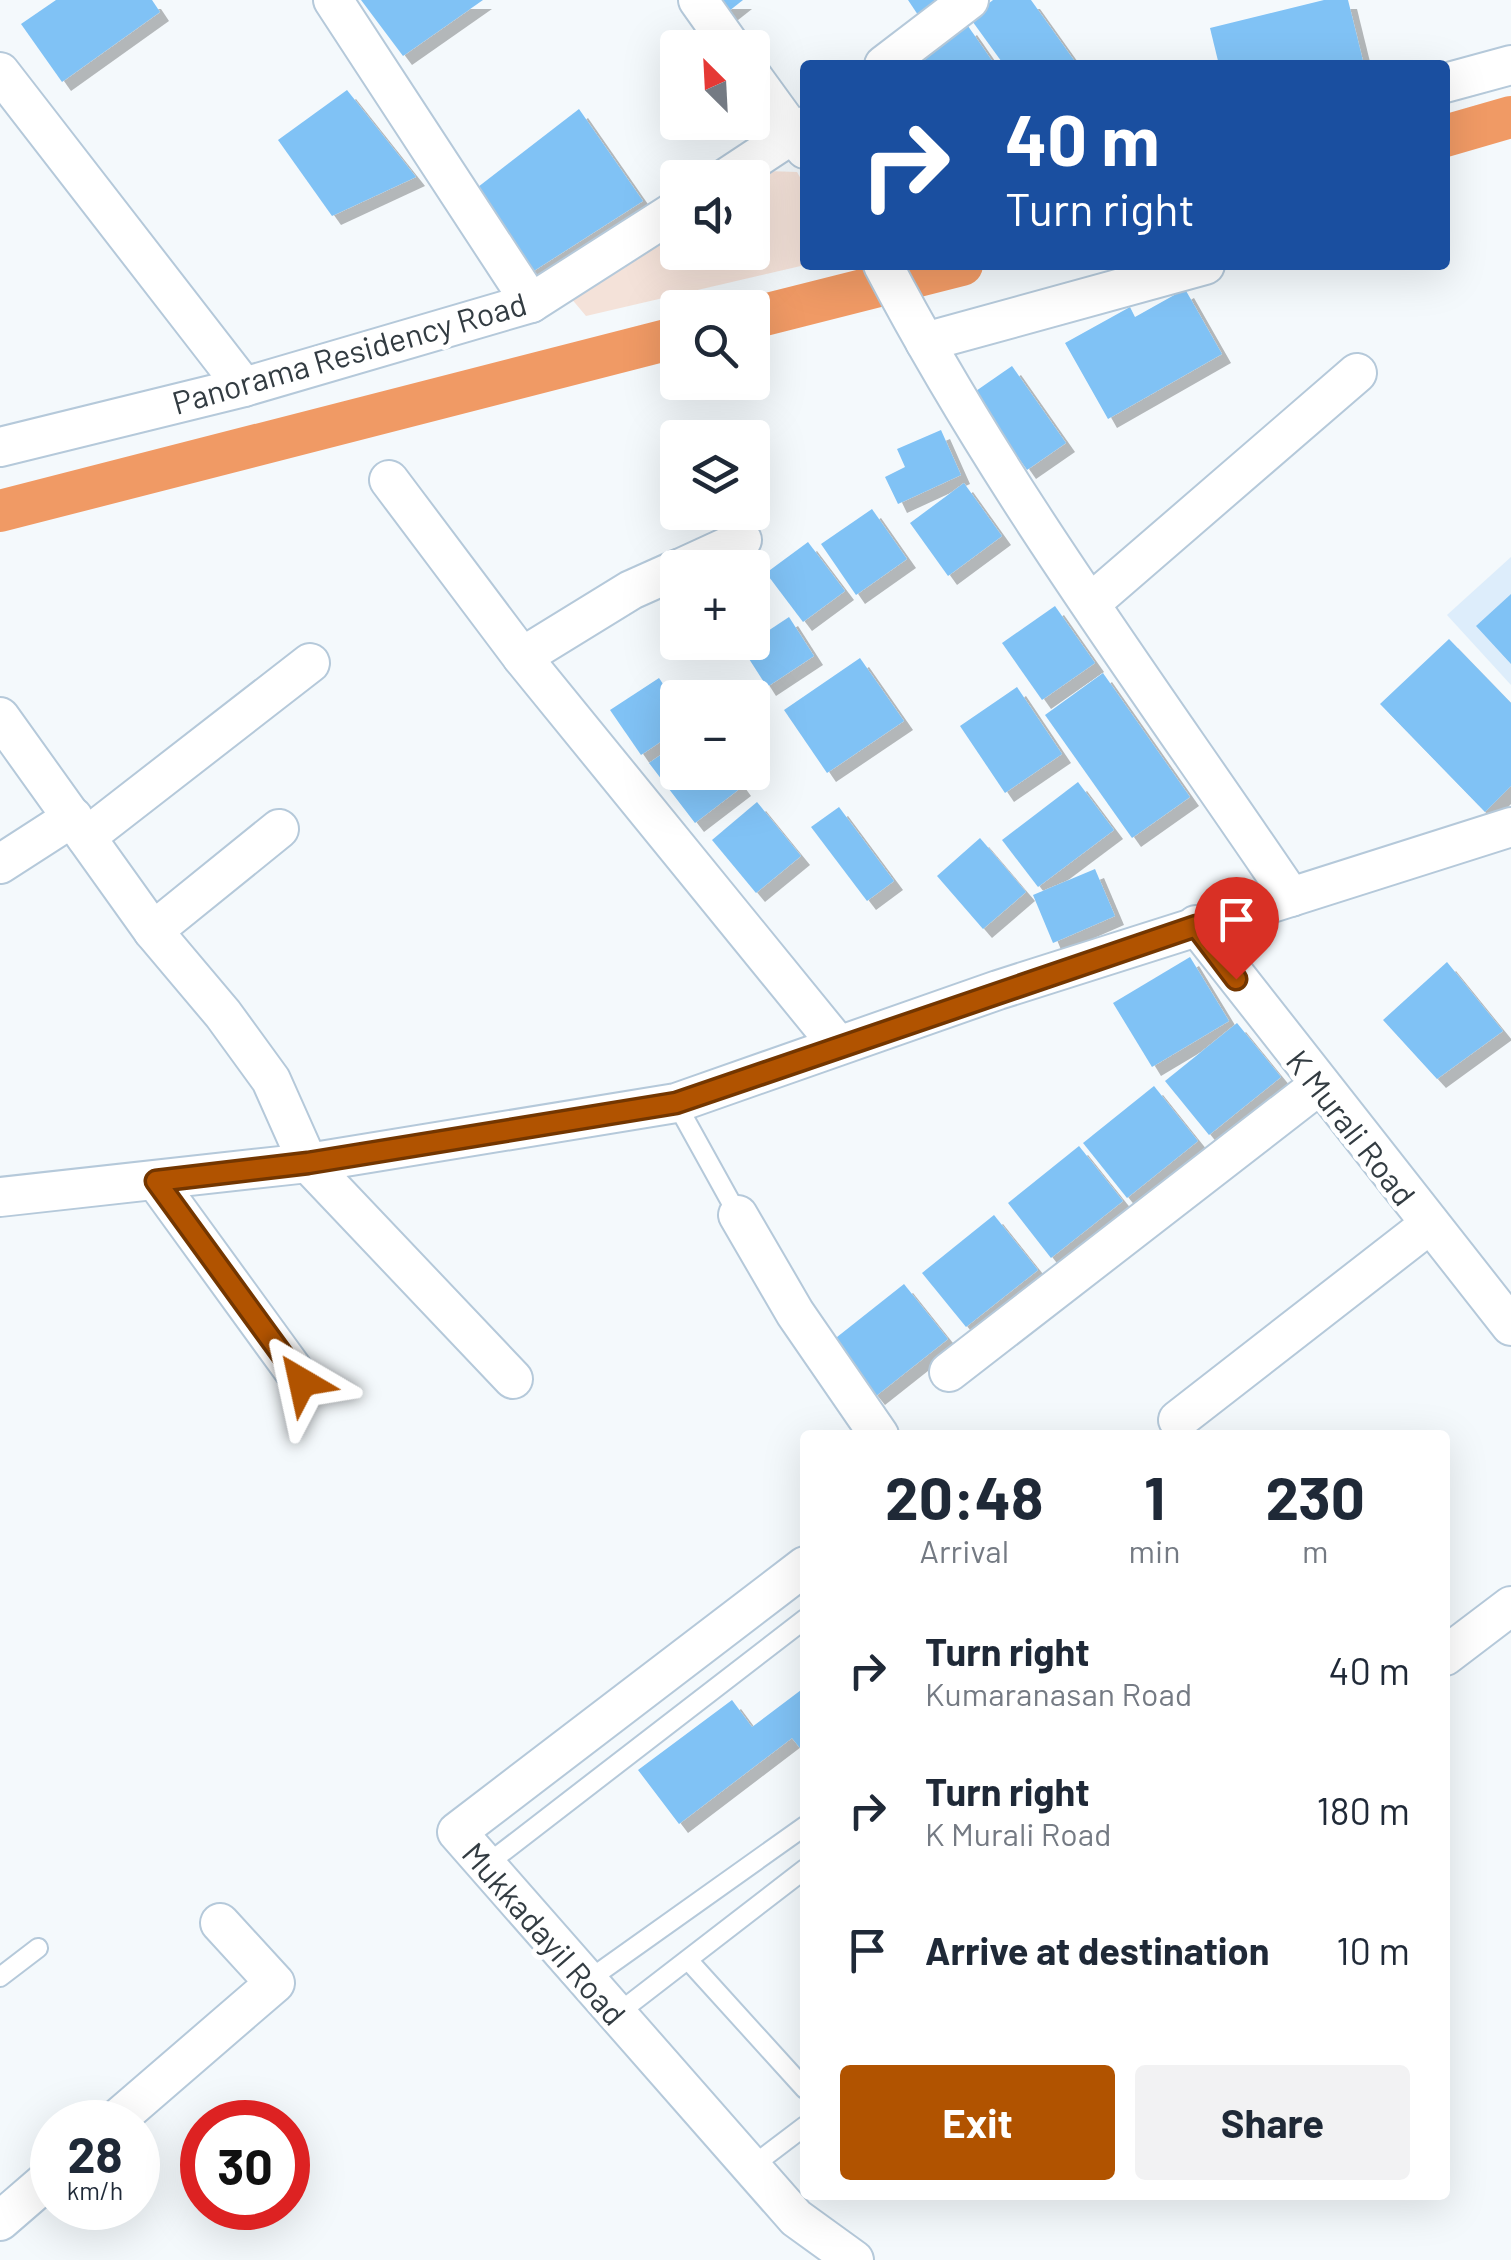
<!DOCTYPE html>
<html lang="en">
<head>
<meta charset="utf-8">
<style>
	body { margin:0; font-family:Barlow,sans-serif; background:#f2f2f3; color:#1f2937; height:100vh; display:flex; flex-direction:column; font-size:38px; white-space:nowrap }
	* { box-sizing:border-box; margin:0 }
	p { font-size:32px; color:#747a83 }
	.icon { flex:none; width:55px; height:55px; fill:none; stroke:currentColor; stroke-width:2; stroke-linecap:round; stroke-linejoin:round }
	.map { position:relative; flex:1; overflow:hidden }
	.details { position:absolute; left:800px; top:1430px; width:650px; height:770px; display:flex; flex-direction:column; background:#fff; border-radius:10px; box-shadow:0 10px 40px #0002 }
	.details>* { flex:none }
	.guide { position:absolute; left:800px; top:60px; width:650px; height:210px; border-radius:10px; box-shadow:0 10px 40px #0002; background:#1a4fa0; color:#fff; overflow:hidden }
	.needle { width:65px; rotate:336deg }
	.controls { position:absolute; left:660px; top:30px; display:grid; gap:20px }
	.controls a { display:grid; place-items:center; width:110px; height:110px; border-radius:10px; background:#fff; box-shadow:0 10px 40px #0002; font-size:50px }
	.speed { position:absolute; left:30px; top:2100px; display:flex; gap:20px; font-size:50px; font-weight:700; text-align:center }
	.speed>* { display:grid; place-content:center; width:130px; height:130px; border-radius:50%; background:#fff; box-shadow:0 10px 40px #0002; line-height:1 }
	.speed small { font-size:25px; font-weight:400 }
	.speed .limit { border:15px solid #d22; background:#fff; color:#111 }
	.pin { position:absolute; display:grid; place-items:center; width:85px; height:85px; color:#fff; margin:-102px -42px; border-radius:50% 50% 50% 0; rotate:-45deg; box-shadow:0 0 10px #0007 }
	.pin .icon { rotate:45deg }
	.me { position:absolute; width:110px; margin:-55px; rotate:324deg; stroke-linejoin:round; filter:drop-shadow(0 0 8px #0008) }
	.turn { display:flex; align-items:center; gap:35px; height:210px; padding:0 40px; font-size:45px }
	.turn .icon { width:130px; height:130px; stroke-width:2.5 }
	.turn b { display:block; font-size:70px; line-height:85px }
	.eta { display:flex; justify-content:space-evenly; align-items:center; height:170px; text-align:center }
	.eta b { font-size:60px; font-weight:700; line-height:70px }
	.button { display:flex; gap:20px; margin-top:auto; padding:20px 40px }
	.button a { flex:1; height:115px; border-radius:10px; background:#b15300; color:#fff; font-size:40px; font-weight:700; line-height:115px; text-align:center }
	.button a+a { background:#f2f2f3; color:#1f2937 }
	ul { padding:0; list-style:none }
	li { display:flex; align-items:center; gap:30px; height:140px; padding:0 40px }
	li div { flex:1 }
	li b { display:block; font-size:38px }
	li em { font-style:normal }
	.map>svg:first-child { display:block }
	.built { fill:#ddedfb }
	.green { fill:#f4e2d9 }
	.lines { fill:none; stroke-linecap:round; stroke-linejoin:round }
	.canal { stroke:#f09a65; stroke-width:42 }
	.building { fill:#80c2f5; filter:url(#shadow) }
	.lane-casing { stroke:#b5c9da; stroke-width:22 }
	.street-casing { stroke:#b5c9da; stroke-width:42 }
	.lane { stroke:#fff; stroke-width:18 }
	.street { stroke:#fff; stroke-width:38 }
	.route-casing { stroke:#733600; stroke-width:25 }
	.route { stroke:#b15300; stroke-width:18 }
	.labels { text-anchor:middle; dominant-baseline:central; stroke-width:10; stroke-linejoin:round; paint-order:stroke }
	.street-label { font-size:32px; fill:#333c42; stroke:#fff }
</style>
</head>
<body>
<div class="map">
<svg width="1511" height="2260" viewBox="0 0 1511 2260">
	<defs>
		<filter id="shadow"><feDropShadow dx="9" dy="9" stdDeviation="0" flood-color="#0004"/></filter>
	</defs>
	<rect width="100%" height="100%" fill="#f4f9fc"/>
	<polygon class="built" points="1511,557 1511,685 1447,615"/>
	<polygon class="green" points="767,171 797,172 805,186 805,265 586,316 570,297 677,229 678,252 752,252 753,181"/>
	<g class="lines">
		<g class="canal">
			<polyline points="1445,136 1511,117"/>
			<polyline points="752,318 962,265"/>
			<polyline points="0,511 678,337"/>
		</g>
	</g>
	<g class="building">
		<polygon points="56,0 152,0 160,12 62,82 21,24"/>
		<polygon points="361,0 483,0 403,56"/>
		<polygon points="712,0 743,0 724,15"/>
		<polygon points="908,0 935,0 918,15"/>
		<polygon points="993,0 1031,0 1076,63 1004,65 970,18"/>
		<polygon points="1324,0 1348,0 1364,65 1219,65 1210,28"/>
		<polygon points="968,26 995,65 918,65"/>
		<polygon points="347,90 416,177 332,216 278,140"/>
		<polygon points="579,109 643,201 529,274 478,187"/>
		<polygon points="1185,289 1222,354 1108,419 1065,343 1130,307 1135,317"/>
		<polygon points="1012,366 1066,443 1027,470 973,393"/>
		<polygon points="941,430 961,475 898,504 885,477 905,467 897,449"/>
		<polygon points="964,483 1002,536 948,576 910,523"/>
		<polygon points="872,509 907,559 856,595 821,544"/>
		<polygon points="808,542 845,591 803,622 766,573"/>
		<polygon points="1511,594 1511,664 1476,626"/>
		<polygon points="1055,606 1095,663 1042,700 1002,643"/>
		<polygon points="789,617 814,656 767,687 742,648"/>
		<polygon points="1449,639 1511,703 1511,786 1485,812 1380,704"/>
		<polygon points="860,658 904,721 827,773 784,710"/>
		<polygon points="1103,673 1190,797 1132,838 1045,715"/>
		<polygon points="659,678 678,706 678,730 641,755 610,710"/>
		<polygon points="1017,687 1062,754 1005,793 960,726"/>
		<polygon points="678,743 678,772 731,772 742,787 695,823 649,763"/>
		<polygon points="1078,782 1114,830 1038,887 1002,840"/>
		<polygon points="757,802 801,856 756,893 712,840"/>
		<polygon points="839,807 894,881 867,901 811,827"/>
		<polygon points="980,838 1026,892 983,929 937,876"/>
		<polygon points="1095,869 1115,916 1053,943 1033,895"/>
		<polygon points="1190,957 1229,1021 1152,1067 1113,1003"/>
		<polygon points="1447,962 1503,1031 1437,1079 1383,1020"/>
		<polygon points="1237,1023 1281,1077 1209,1135 1165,1081"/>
		<polygon points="1154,1086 1198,1141 1127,1198 1083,1143"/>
		<polygon points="1079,1146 1123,1201 1051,1258 1008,1203"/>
		<polygon points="994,1215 1038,1270 966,1327 922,1273"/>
		<polygon points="904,1284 948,1339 876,1396 832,1341"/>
		<polygon points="805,1687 805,1754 792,1738 679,1824 638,1770 732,1700 752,1727"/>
	</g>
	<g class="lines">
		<defs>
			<g id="lane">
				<polyline points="676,1103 738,1215"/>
				<polyline points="486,1865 805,1619"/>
				<polyline points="688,1960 805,2089"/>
				<polyline points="0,1977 38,1948"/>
				<polyline points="587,1981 805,1826"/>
				<polyline points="617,2014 805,1869"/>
				<polyline points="751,2167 805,2126"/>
			</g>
			<g id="street">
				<polyline points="333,0 531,303"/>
				<polyline points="698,0 732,48"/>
				<polyline points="884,65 969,0"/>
				<polyline points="0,72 244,387"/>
				<polyline points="752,76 805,149"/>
				<polyline points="1445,83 1511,65"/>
				<polyline points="726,178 805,126"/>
				<path d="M883,265C999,487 1151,690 1291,897"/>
				<polyline points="925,342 1205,265"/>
				<polyline points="0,447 244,387 531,303 678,209"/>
				<polyline points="389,480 522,657 838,1045"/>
				<polyline points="681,568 742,540"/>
				<polyline points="1092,602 1357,373"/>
				<polyline points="522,657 631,590 678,569"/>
				<polyline points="0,717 153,931 223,1014 271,1080 308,1163 513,1379"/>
				<polyline points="86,837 310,663"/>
				<polyline points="0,864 73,817"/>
				<polyline points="1196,925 1511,1326"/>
				<polyline points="153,931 279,829"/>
				<polyline points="156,1181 302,1382"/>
				<polyline points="0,1197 308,1163 676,1103 998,990 1511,827"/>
				<polyline points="738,1215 795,1313 879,1435"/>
				<polyline points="949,1372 1318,1086"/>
				<polyline points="1178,1420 1430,1224"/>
				<polyline points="805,1566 457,1832 796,2218 854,2260"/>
				<polyline points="1445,1656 1511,1606"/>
				<polyline points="114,2122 275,1983 220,1923"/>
				<polyline points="0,2221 52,2176"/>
			</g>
		</defs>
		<use href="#lane" class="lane-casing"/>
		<use href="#street" class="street-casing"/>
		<use href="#lane" class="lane"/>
		<use href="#street" class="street"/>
	</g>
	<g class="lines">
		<defs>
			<polyline id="route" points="302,1382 156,1181 308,1163 676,1103 1196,926 1236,979"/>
		</defs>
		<use href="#route" class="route-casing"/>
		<use href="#route" class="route"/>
	</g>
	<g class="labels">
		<g class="street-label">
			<text transform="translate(349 352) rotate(-16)">Panorama Residency Road</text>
			<text transform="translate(1352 1127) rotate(52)">K Murali Road</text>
			<text transform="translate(545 1933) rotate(49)">Mukkadayil Road</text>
		</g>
	</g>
</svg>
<div class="controls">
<a><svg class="needle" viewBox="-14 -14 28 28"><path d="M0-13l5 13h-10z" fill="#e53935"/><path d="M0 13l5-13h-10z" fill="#747a83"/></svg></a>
<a><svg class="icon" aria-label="sound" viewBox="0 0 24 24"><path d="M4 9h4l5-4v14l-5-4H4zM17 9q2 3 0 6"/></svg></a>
<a><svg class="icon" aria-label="search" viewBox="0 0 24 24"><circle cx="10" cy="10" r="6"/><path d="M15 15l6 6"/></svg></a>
<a><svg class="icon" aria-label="layers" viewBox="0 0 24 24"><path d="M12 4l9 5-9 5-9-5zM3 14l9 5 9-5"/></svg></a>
<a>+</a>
<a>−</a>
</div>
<div class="speed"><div>28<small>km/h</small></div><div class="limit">30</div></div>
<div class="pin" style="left:1236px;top:979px;background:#d93025"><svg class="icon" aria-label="arrive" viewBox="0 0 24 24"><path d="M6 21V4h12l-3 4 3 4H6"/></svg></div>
<svg class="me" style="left:302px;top:1382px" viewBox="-20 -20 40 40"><path d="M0-17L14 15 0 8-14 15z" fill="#b15300" stroke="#fff" stroke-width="4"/></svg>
<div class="guide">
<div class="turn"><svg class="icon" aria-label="right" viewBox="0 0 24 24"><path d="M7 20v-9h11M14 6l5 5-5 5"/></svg><div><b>40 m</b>Turn right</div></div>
</div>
<section class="details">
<div class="eta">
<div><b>20:48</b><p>Arrival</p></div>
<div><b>1</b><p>min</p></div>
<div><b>230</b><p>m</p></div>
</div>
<ul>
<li><svg class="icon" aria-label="right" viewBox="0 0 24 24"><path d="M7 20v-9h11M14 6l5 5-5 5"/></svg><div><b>Turn right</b><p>Kumaranasan Road</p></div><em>40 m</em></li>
<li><svg class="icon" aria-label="right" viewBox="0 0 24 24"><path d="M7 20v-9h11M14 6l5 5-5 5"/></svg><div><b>Turn right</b><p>K Murali Road</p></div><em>180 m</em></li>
<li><svg class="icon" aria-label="arrive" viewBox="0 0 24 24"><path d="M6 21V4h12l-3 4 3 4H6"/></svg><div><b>Arrive at destination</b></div><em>10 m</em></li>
</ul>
<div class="button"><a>Exit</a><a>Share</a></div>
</section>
</div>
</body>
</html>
